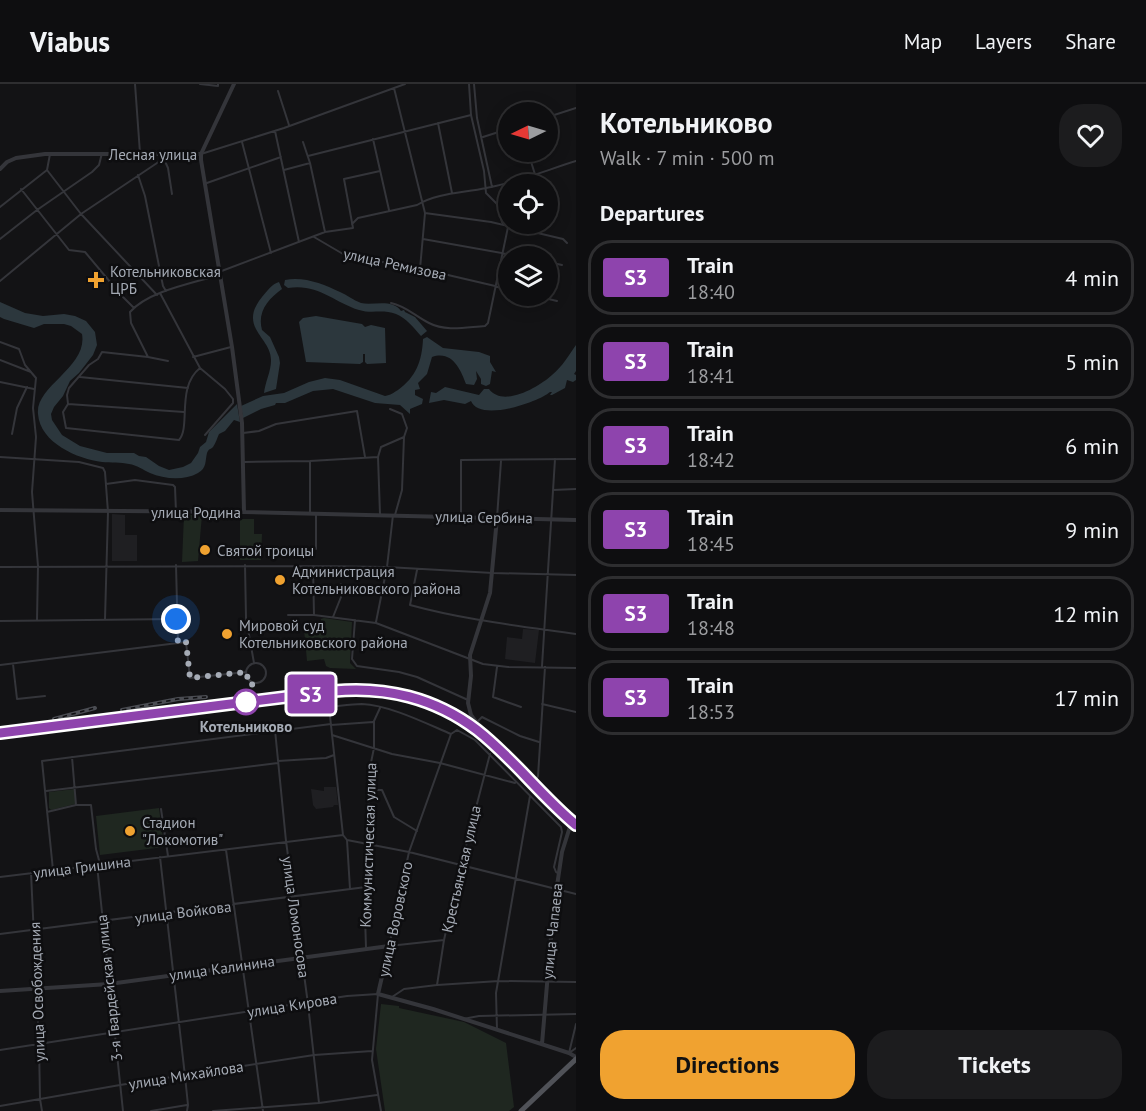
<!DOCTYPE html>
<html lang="en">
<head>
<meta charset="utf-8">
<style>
	:root { --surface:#0e0e10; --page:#1c1c1e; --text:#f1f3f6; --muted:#9b9c9f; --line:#2e2e30; --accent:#f0a230 }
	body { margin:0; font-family:"PT Sans",sans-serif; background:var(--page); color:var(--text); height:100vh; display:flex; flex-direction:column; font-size:22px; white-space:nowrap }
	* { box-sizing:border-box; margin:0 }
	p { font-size:20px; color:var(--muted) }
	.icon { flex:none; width:33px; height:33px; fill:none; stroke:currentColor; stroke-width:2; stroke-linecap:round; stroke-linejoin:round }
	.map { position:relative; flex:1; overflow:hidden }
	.side { display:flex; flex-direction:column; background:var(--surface); width:570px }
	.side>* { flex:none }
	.badge { padding:0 12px; border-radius:4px; font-size:21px; line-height:39px }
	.needle { width:39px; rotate:265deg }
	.buttons { position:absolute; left:498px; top:18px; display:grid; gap:12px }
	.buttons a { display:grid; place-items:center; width:60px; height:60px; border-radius:50%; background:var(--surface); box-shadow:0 3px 15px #0003,0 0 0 2px var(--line); font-size:30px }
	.you { position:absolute; width:30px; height:30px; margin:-15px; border:4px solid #fff; border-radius:50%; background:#1a73e8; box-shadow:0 0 0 9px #1a73e833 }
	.map>.badge { position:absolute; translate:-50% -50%; box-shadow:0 0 0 3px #fff }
	h2 { padding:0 24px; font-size:22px; line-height:54px }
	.round { display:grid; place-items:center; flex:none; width:63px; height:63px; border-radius:24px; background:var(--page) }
	.head { display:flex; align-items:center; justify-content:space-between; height:102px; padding:0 24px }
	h1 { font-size:28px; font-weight:800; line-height:45px }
	.cta { display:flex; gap:12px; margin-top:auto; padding:12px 24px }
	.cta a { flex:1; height:69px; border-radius:24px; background:var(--accent); color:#111; font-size:24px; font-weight:800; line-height:69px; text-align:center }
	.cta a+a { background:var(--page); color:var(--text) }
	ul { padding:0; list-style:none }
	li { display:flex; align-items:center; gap:18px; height:75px; margin:0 12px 9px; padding:0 12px; border:3px solid var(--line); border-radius:24px }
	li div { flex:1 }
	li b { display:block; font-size:22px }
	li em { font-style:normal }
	li .badge { min-width:66px; font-weight:700; text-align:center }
	header { display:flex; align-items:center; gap:36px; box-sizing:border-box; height:84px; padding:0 30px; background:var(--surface); border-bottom:2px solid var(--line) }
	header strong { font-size:28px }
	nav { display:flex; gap:33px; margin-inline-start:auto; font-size:21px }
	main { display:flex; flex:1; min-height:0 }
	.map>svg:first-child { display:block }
</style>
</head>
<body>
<header>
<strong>Viabus</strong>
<nav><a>Map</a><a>Layers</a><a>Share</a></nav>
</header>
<main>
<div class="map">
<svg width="576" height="1027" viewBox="0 0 576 1027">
	<rect width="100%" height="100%" fill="#131315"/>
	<path fill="#1f1f22" d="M112,430L125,431V451H137V477H112Z
		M523,545L539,546L535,579L505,575L507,553L522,555Z
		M324,703H336L338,721H334L333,723L316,725L313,721L311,705L324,707Z"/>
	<path fill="#1f2720" d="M184,431H202L198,477L182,478Z
		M254,435V450H262L261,476H240V435Z
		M324,534L352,538L350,579L356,585L330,584L326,582L324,575L307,577L304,545L321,544V535Z
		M75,705V720L51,726L49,724V708Z
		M159,724L164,763L100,771L96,732Z
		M381,920L399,922V924L464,938L506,959L514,1023L509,1027H385L376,965Z"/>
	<path fill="#2c373d" d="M285,196C303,192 324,200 340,208C347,211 353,216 361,219C373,222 392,214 401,227L404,226L405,228L415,233L427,247L421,252C414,244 406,234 396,230C383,225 371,230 359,226C334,218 317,199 288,204L284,201Z
		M279,198L282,205C268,215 257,228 262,246L270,253L279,273L280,279L276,305L264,309C265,299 271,287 271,277C272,253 237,244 262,213C267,207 272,200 279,198Z
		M0,218L25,229L43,232L64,230L75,232L86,237L95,248L97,261L93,271L79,289L70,297L63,312L54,323L51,330L52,336L62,351L80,362L107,369H134L139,372L146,373L159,382L169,386L183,383L191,379L198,369L200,363L206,358L209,348L237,320L240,338L234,336L225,347L219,350C217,354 216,359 213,363C210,366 209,364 207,369C205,377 207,384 198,389C184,397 164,395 150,389C143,386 137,381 129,380C121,378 111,379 102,378C78,375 40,359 38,330C35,302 88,283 82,250L71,242L64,240H44L34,244L4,235L0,233Z
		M316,232L362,240L365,243L371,241L385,244L386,279L367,280L365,278V270H363V278L360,280L306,278L299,238L303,234Z
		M427,253L443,264L479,268L490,272V278L496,288L492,287L490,300L486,302L481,300V295L476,287L477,295L474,301L466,300C461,287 453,266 432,273L427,290L418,299L420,305L415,306V311L423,315L422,320L410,325V330L400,321L375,319L333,305L313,307L285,319H276L275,321L261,325L243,334L241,322L263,312L284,309L309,298L325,294L340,296L385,312C391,311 393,309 398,306C416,293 422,277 423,255Z
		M576,261V287L574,290L576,291V296L573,298L567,296L565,304L552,311H550L552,308H550C537,319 479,338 471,317L465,320L444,316L429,319L431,308L436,309L445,303L479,311L484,305H489C503,324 539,303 552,291C562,283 569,271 576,261Z"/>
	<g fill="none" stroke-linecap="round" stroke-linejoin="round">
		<path stroke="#34353a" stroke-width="2" d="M135,0L140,69
			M200,0L218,2V0
			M474,0L477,34L492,103
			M394,4L425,129L420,185
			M278,7L289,41
			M548,33L576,24
			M438,39L452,109
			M275,47L299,158
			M483,53L508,45
			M373,55L389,126
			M242,58L271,169
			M303,58L310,79L325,148
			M528,68L538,100
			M201,70L284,44L405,0
			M308,72L471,31
			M164,75L168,84L172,110
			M47,86L81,130L157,211
			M284,86L310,79
			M138,91L145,112L163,202L166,207
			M204,100L281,73
			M21,105L69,166L85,168L121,211L134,224
			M0,123L47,86L50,70
			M425,129L491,138L563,155L567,159
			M352,140L358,134L417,121C437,109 463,109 486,104C515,99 547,86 576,77
			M314,153L343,170L448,191L508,205
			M0,155L37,126L92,88L99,81L102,69
			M423,155L519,172
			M548,178L562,181
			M219,188L325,148L353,144L344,95L380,87
			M0,197L81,130L163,75L164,71
			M160,209L200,284L225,305L233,315V319L205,351
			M536,212L557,217
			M391,219C406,222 415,232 429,239C446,248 467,243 485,242L488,239L508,143L502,138L497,120L486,109L484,87L471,31L469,0
			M0,258L19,265L25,281L36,294L33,324L36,353L32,408L38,482L37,536
			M148,273L168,277
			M193,273L231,263
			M0,276L31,288
			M200,284C176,303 191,343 179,356L66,344L63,328L68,320L67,311L69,304L89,281L98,275L102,268L148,273L131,239L130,228C148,207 193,199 219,191
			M80,293L188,304
			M0,298L34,305
			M68,320L184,328
			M390,325L402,330L407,344L404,353L402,406L395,431
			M243,349L259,347L276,340L357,327L365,373
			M12,350L17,324L27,303
			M0,373L79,378L103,384L105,388L108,428L105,535
			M378,373L380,430
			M244,378L310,377L378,373L381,363L404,353
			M106,400L135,396L173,401L175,403L176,428
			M553,406L576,405
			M310,428V377
			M461,433V376L576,375
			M497,434L501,377
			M316,465V430
			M176,481L178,559
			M245,481L246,534L254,579
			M313,482L314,531
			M0,483L313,482L387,483L493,489L576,491
			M417,486L410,521C465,536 520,542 576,550
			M288,531H314L376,539L483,580L508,583L576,584
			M333,533L341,513V500
			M355,536L352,575L357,582L399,588L417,593L468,616
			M0,537L176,535
			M376,538L387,483L393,431
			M246 589a10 10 0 1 1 20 0a10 10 0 1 1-20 0Z
			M13,580L17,615L45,612
			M0,581L186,558L190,594L246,588
			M542,582L555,375
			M497,583L493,613L521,623
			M542,620L576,628
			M478,637L482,633L520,652L539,658
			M331,641L373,638
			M275,646L286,757L308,920L319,1019
			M332,651L392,670L440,679L515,699
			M72,673L76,721
			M278,677L326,674L334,671
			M536,696L538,692L545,583
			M368,706H382L394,733L417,747
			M46,707L278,679
			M161,725L168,772
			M47,728L76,721H91L96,765L100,780
			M347,756L409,768L576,810
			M226,766L263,1027
			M160,773L185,992L188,1021L187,1027
			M97,781L123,1027
			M53,786L42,677L331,640
			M31,789L39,960L40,1015L42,1027
			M0,793L343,751
			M350,805L347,756L343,751L329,623C340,622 351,620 362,620C389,621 425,639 451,650L457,646L475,656L561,743L562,748L554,783L556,788L559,790
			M0,850L366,803
			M444,856L389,862L409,768L451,650
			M366,864L365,832L369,760L368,693L374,664V637L380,624
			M437,901L444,856L461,781L490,670
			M392,913L404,905L437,901L499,897L576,898
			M463,935L479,932L576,930
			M497,946L496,909L530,712
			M0,966L347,912L378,910L372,976L381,1027
			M569,969L576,940
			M569,969L576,964
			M0,1022L120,1001L314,971L372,967
			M151,1027L187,1021
			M213,1027L319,1019L377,1011"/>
		<path stroke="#34353a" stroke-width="4" d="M234,0L201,70V76L232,263L242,339L244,428
			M0,85L7,78L16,74L45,70H201
			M0,426L244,428L576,436
			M497,434L490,509L470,571L471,592L468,619L471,631L476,638L573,733L562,768L553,829L542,960
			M0,907L109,900L389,862L378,910L433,925L569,969L576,973"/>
		<path stroke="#505258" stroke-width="5" d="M521,1027L576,975"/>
		<g stroke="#4b4d53" stroke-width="4">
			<path id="rail" d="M122,626L178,615L206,613
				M54,635L95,624
				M0,649L334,607C385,602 435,615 477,646C513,674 541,712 576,741"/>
		</g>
		<use href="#rail" stroke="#0e0e10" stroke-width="1.5" stroke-dasharray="4.5" stroke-linecap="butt"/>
	</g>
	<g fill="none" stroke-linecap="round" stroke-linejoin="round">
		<g stroke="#fff" stroke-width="14">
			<path id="line" d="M0,649L334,607C385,602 435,614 477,646C513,674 541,712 576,741"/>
		</g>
		<use href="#line" stroke="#8e44ad" stroke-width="9"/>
		<path stroke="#a5abb5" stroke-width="6" stroke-dasharray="0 10.8" d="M176,535L178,559L186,558L190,594L246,588L248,595L253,598L246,618"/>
	</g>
	<g fill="#f0a230" stroke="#0e0e10" stroke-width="2">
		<path d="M93 187h6v6h6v6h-6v6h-6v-6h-6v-6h6z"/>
		<circle cx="205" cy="466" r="6"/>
		<circle cx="280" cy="496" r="6"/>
		<circle cx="227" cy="550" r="6"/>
		<circle cx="130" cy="747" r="6"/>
	</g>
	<circle fill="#fff" stroke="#8e44ad" stroke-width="3" cx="246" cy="618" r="12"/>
	<g text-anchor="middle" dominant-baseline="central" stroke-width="5" stroke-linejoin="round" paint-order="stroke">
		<g font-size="15" fill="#a5abb5" stroke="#0e0e10">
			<text x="153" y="70">Лесная улица</text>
			<text transform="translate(395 180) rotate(12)">улица Ремизова</text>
			<text x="196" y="428">улица Родина</text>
			<text transform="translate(484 433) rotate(1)">улица Сербина</text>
			<text transform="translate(368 761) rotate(-88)">Коммунистическая улица</text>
			<text transform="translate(82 783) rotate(-7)">улица Гришина</text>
			<text transform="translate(461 785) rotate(-77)">Крестьянская улица</text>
			<text transform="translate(183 828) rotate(-7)">улица Войкова</text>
			<text transform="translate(296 833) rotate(82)">улица Ломоносова</text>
			<text transform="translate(395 835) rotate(-78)">улица Воровского</text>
			<text transform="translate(552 847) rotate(-84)">улица Чапаева</text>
			<text transform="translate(222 884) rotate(-8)">улица Калинина</text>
			<text transform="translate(109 904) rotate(-96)">3-я Гвардейская улица</text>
			<text transform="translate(37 908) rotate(-92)">улица Освобождения</text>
			<text transform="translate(292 921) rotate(-9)">улица Кирова</text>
			<text transform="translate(186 991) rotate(-9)">улица Михайлова</text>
		</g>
		<g font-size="15" fill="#a5abb5" stroke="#0e0e10" text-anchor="start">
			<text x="110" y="187">Котельниковская<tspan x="110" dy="17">ЦРБ</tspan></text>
			<text x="217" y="466">Святой троицы</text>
			<text x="292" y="487">Администрация<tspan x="292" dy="17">Котельниковского района</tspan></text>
			<text x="239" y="541">Мировой суд<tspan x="239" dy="17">Котельниковского района</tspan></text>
			<text x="142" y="738">Стадион<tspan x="142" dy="17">"Локомотив"</tspan></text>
		</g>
		<g font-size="15" font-weight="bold" fill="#a5abb5" stroke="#0e0e10">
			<text x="246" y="642">Котельниково</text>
		</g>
	</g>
</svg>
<div class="buttons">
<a><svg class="needle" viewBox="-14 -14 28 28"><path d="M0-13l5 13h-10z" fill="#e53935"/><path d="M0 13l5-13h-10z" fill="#9b9c9f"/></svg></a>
<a><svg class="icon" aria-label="locate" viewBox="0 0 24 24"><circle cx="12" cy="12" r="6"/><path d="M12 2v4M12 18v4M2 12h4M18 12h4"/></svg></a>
<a><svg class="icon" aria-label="layers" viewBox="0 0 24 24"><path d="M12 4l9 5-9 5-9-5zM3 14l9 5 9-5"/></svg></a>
</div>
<div class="you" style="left:176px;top:535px"></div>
<b class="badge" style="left:311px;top:610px;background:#8e44ad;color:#fff">S3</b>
</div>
<section class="side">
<div class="head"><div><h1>Котельниково</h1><p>Walk · 7 min · 500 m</p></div><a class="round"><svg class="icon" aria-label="heart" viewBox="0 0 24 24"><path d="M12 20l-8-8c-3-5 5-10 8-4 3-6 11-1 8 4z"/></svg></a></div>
<h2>Departures</h2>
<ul>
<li><span class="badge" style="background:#8e44ad;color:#fff">S3</span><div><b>Train</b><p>18:40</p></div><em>4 min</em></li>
<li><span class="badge" style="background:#8e44ad;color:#fff">S3</span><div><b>Train</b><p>18:41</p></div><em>5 min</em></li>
<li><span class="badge" style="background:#8e44ad;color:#fff">S3</span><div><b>Train</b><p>18:42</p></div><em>6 min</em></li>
<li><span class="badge" style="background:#8e44ad;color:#fff">S3</span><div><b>Train</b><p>18:45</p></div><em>9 min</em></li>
<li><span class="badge" style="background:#8e44ad;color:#fff">S3</span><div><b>Train</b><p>18:48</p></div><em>12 min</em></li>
<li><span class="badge" style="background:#8e44ad;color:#fff">S3</span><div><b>Train</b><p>18:53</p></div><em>17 min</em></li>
</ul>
<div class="cta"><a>Directions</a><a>Tickets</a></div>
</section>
</main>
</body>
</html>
